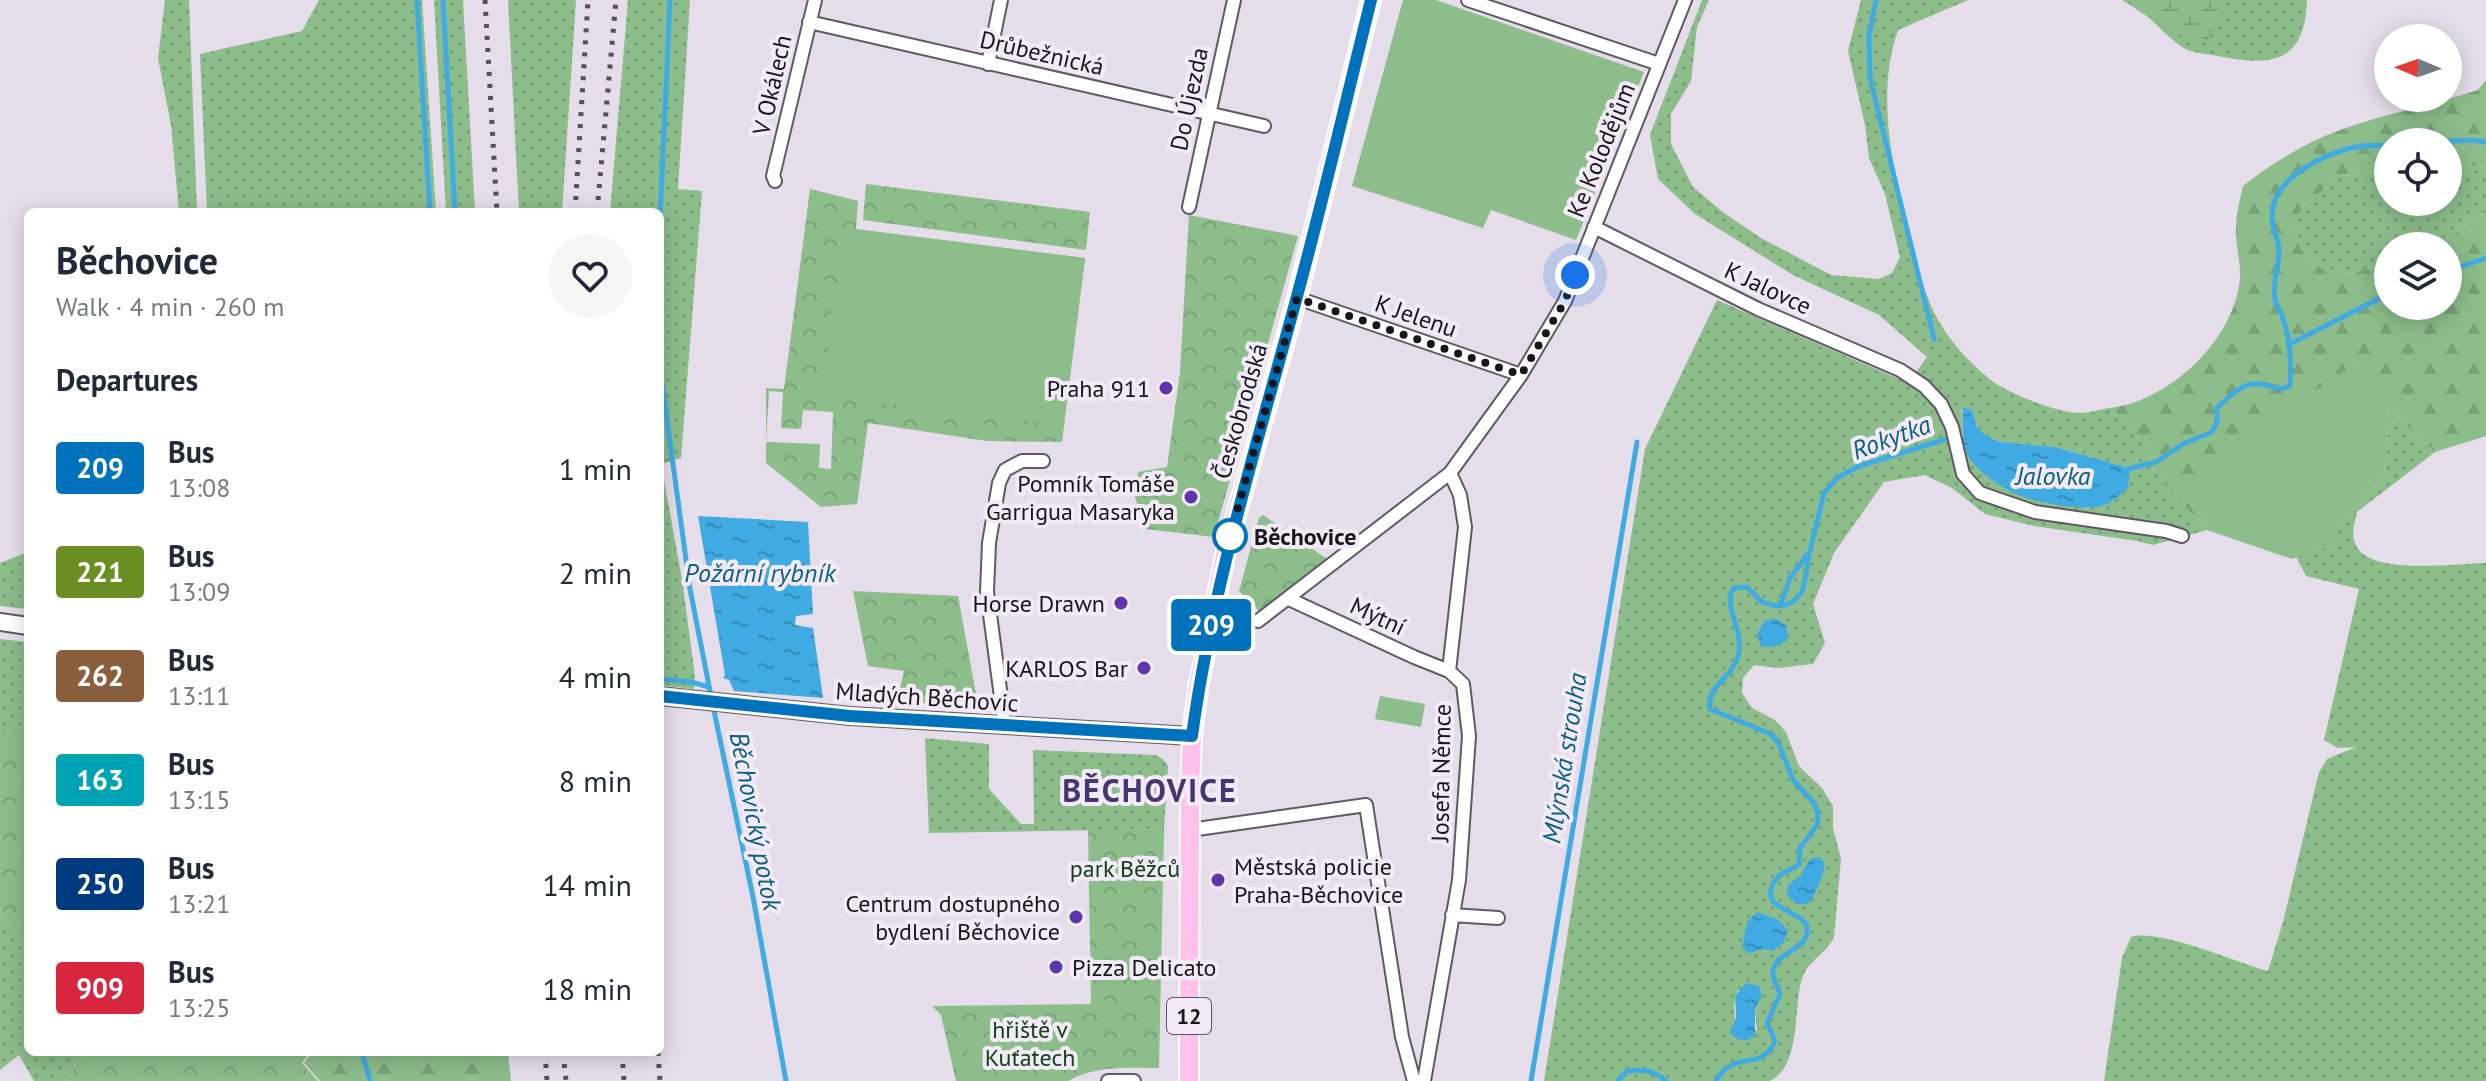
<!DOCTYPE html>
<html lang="en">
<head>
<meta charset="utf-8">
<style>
	:root { --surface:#fff; --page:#f6f6f7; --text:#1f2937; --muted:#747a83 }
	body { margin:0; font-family:"PT Sans",sans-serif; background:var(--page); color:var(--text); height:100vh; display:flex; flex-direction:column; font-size:30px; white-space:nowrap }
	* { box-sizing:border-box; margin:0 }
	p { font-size:26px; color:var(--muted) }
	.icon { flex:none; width:44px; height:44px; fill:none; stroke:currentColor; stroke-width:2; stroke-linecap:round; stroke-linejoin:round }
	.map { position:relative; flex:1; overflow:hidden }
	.side { position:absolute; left:24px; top:208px; width:640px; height:848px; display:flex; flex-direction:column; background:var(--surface); border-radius:12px; box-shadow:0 4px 20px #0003 }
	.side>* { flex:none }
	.badge { padding:0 16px; border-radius:6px; font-size:28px; line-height:52px }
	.needle { width:52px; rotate:272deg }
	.buttons { position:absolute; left:2374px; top:24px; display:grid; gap:16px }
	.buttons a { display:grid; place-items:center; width:88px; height:88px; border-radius:50%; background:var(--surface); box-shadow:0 4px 20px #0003; font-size:40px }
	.you { position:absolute; width:40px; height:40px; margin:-20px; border:6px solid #fff; border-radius:50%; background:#1a73e8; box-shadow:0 0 0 12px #1a73e833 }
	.map>.badge { position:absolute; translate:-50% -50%; box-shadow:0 0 0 4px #fff }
	h2 { padding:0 32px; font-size:30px; line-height:72px }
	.round { display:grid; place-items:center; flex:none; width:84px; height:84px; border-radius:42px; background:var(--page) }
	.head { display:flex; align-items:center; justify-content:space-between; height:136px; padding:0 32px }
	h1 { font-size:38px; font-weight:800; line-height:60px }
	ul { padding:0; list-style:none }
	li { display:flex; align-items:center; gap:24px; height:104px; padding:0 32px }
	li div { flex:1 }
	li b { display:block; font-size:30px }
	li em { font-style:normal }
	li .badge { min-width:88px; font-weight:700; text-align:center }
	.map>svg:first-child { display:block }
</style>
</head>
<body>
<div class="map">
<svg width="2486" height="1081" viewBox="0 0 2486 1081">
	<defs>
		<pattern id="grass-dots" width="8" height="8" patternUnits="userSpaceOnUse" patternTransform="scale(2)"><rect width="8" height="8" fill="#8cbd8b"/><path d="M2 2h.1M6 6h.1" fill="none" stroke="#78a277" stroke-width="1.8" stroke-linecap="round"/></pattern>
		<pattern id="forest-firs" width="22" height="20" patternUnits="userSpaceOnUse" patternTransform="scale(2)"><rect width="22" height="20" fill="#8cbd8b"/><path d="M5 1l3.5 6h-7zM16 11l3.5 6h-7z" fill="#78a277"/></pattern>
		<pattern id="wetland-marsh" width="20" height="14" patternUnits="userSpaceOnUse" patternTransform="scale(2)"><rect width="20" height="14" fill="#8cbd8b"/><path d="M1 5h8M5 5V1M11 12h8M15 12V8" fill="none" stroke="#78a277"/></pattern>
		<pattern id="park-crowns" width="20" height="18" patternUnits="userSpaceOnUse" patternTransform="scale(2)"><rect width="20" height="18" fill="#8cbd8b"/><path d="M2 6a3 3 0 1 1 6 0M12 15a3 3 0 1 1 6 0" fill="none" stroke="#78a277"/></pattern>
		<pattern id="water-ripples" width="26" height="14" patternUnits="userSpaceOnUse" patternTransform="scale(2)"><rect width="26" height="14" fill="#40abe2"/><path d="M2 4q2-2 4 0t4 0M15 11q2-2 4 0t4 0" fill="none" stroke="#358ab6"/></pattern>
	</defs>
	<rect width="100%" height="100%" fill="#e5dde9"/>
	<path fill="url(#grass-dots)" fill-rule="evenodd" d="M165,0H189L197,212H179L171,125L158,58Z
		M319,0H422L436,212H207L200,54L302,31Z
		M434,0H463L475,212H446Z
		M508,0H576L562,212H519Z
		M628,0H690L678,189L702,191L681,458L661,464L682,579L695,676L694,689L660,685V212H610Z
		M1702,0H1709L1697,27L1691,81L1671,114V144L1693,187L1724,213L1761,238L1831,275L1879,279L1892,273L1900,257L1885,194L1869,158L1865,125L1848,51L1861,0H1968L1898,30C1878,88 1889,152 1904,210C1913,244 1919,282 1935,314C1947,339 1972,366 1995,383C2013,395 2058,413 2080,413C2090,413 2100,409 2110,408L2144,444L2162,481L2207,530L2153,545L2137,541L2034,526L1985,514L1952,488L1925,475L1884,482L1834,553L1813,604L1825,643L1813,664L1777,668L1754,665L1743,678L1742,693L1752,708L1775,720L1786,732L1799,766L1822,788L1833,806V828L1841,859L1834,937C1827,953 1810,959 1803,976C1792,1004 1803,1067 1769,1081H1544L1645,449L1717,300L1908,383L1927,357L1879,315L1793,275L1695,214L1658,179L1650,135ZM1962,410L1973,411L1977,427L1985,435L2000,442L2055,447L2126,467L2117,498L2103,506L2085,508L1963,442ZM1738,990L1760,1001L1755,1010L1757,1031L1735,1020L1734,1004Z
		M2132,0H2307C2305,63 2272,67 2218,56C2207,54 2191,53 2182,47C2164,34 2148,16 2132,0Z
		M2448,165L2486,167V212L2449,237L2428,246H2388V264L2349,273L2322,269L2301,249L2295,225L2303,206L2342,176L2388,171V202H2448Z
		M2389,409L2435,452L2357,512C2355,522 2351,533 2355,543C2366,577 2457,563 2486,563V1081H2104L2122,958L2131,937C2159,928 2237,963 2268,971L2283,922L2319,772L2327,759L2356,747L2338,748L2324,740L2359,589L2306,576L2296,557L2329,546L2345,519L2385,475Z
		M28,552V609L0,606V563Z
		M0,639L28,642V742L0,729Z
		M925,738L989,744V789L1021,824H1034L1033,750L1155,755L1163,759L1168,766L1164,829L929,833Z
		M0,913L28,949V1052H84L65,1081H34L19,1055L0,1070Z"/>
	<path fill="url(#forest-firs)" d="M2486,80V167L2448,165V142H2388V171L2342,176L2303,206L2295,225L2301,249L2322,269L2349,273L2388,264V306H2448V246H2428L2449,237L2486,212V436L2435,452L2389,409L2362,359L2202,469L2207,530L2162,481L2144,444L2110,408C2170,401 2235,339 2240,278C2241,261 2235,245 2236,228C2236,214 2240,200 2243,186C2272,163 2305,143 2340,130C2385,114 2432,105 2478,90Z
		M312,1052H508L511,1081H320L304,1063Z"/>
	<path fill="url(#wetland-marsh)" d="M2122,0H2226L2208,40C2179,43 2146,14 2122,0Z"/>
	<path fill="url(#park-crowns)" fill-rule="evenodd" d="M866,184L1090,212L1086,250L863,220Z
		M810,189L858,201L856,229L1085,258L1062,442L987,441L868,423L857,504L821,507L766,463V388L784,389ZM769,391L783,392L781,428L801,429L803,410L833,412L831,469L819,468L820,444L766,442Z
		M1189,215L1298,236L1214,537L1145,529L1135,497L1138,472L1167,467L1180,372Z
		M1263,515L1327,559L1260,612L1239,591L1259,518Z
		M853,591L958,596L978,705L897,702L904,671L868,666Z
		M0,728L28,736V949L0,913Z
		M1164,829L1159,1068C1127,1068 1097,1065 1068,1081H956L941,1015L932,1006L1091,1004L1088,830Z
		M84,1052H310L302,1063L318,1081H65Z"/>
	<path fill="#8cbd8b" d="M1403,0H1436L1644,72L1576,240L1491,210L1483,228L1352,186Z
		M844,228L1085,258L1063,426L823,396Z
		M2363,358L2389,409L2385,475L2345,519L2329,546L2292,559L2207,530L2201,469Z
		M1380,696L1425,704L1421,727L1375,719Z
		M1013,1041L1014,1064L968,1066L967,1043Z"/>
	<path fill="url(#water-ripples)" d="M1963,407L1973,411L1977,427L1985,435L2000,442L2055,447L2126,467L2130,471L2128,488C2120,495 2112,503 2102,506C2085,511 2033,502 2016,494C1999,486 1978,472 1968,456C1962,446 1962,417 1963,407Z
		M698,516L808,522L813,614L796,616L795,625L813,628L823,698L734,691L729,680L723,678L725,675Z
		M1776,619L1787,626V641L1773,647H1761L1757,634L1765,620Z
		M1819,857L1825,863C1825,872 1815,897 1808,904H1796L1787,895L1788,885L1800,876L1810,859Z
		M1757,912L1777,919L1788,930L1784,942L1773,951C1770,951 1767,949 1764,949C1754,949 1751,959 1742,947L1747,922Z
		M1746,983L1759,986L1762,996L1755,1010V1036C1746,1043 1737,1041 1730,1033L1736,1017L1735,996Z"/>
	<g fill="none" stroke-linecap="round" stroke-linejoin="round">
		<path stroke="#40abe2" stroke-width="5" d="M417,0L430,212
			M443,0L455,212
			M1876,0L1869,35L1870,78L1934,339
			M2436,142L2472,140L2486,142
			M660,219L670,0
			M2448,271L2486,258
			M660,281L661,376L690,589L711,696
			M2290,344L2388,294
			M2124,470L2156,462L2183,444L2212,432L2217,422V408C2234,392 2246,378 2270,386C2278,388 2281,390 2289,387C2293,372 2289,331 2282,316C2280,310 2276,305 2275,299C2272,281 2279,268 2279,251C2279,238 2271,228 2272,215C2273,178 2321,156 2351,148C2362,145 2376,146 2388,145
			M1780,606C1808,602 1804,578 1809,555
			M660,679L691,682L709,687
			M713,706L753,897L786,1081
			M362,1052L370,1081
			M1531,1081L1637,442
			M1618,1081L1627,1071C1643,1069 1654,1070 1666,1081
			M1716,1081C1734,1048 1762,1073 1775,1041L1767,1023L1780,994C1778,986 1772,979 1773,970C1777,951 1811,949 1807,927C1803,909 1751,910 1778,877C1783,871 1792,870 1799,864L1800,848L1817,825L1818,815L1815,804L1793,780L1779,744L1771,734L1710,709C1706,685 1733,678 1738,656C1744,635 1729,616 1730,595L1734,588L1747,587L1762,602L1777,606L1782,601L1790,578L1810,551L1824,493L1837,478L1857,467L1952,437L1969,441"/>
		<g stroke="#605964" stroke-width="16">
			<path id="street" d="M1468,0L1659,64
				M809,22L1264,126
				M988,64L1001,0
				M775,181L773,176L815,0
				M1189,207L1234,0
				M1594,227L1758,309L1900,370L1924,386L1941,404L1952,427L1963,474L1980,493L2035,512L2166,531L2182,536
				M1297,298L1521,375
				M1289,599L1414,657L1449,671L1463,684L1469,736L1459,880L1424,1081
				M1258,621L1450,473L1521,375L1565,301L1685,0
				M1449,671L1465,527L1460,495L1450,473
				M1005,727L987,592L989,543L999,483L1005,470L1022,461H1043
				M1190,830L1366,805L1402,1037L1414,1081
				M1452,915L1498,918
				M1108,1081H1134"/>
		</g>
		<g stroke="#605964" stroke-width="20">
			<path id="secondary" d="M0,622L28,626
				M660,696L850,716L1192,736"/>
		</g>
		<g stroke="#fff" stroke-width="22">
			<path id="primary" d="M1189,1081L1190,788L1192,736L1198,688L1226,551L1297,298L1371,0"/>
		</g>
		<use href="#street" stroke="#fff" stroke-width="12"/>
		<use href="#secondary" stroke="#fff" stroke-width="16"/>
		<use href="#primary" stroke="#fdc1eb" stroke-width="18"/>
		<path stroke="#535056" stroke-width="5" stroke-dasharray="4 8" stroke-linecap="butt" d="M485,0L497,212
			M575,212L588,0
			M597,212L616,0
			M545,1052L547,1081
			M563,1052L566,1081
			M622,1052L624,1081
			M658,1052L660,1081"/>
	</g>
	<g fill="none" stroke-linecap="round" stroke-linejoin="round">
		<g stroke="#fff" stroke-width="18">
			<path id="line" d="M660,696L850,716L1192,736C1212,587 1257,445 1296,300C1323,201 1346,100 1371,0"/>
		</g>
		<use href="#line" stroke="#0072bc" stroke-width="12"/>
		<path stroke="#18161a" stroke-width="8" stroke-dasharray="0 14.4" d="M1230,536L1297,298L1521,375L1565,301L1575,275"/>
	</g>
	<g fill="#6035ac" stroke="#f2eaf7" stroke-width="3">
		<circle cx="1166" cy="388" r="8"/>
		<circle cx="1191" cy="497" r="8"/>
		<circle cx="1121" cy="603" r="8"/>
		<circle cx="1144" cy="668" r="8"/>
		<circle cx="1218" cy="880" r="8"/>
		<circle cx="1076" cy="917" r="8"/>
		<circle cx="1056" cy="967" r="8"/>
	</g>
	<circle fill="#fff" stroke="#0072bc" stroke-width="4" cx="1230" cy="536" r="16"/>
	<g text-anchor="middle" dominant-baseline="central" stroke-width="8" stroke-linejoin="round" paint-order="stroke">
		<rect fill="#f2eaf7" stroke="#59565c" stroke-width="2" x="1167" y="998" width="44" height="36" rx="6"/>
		<g font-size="22" font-weight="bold" fill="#18161a">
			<text x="1189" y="1016">12</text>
		</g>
		<g font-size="24" fill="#18161a" stroke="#f2eaf7">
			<text transform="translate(1042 53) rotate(13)">Drůbežnická</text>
			<text transform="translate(772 85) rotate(-77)">V Okálech</text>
			<text transform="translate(1189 99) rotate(-78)">Do Újezda</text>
			<text transform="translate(1601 150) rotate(-68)">Ke Kolodějům</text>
			<text transform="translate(1768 288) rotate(25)">K Jalovce</text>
			<text transform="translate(1416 316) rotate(19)">K Jelenu</text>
			<text transform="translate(1240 411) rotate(-74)">Českobrodská</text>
			<text transform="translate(1378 616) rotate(25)">Mýtní</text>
			<text transform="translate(927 697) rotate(4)">Mladých Běchovic</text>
			<text transform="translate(1441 773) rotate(-89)">Josefa Němce</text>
		</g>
		<g font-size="24" fill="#18161a" stroke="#f2eaf7" text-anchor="end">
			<text x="1150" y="388">Praha 911</text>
			<text x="1175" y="483">Pomník Tomáše<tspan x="1175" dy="28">Garrigua Masaryka</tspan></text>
			<text x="1105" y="603">Horse Drawn</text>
			<text x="1128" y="668">KARLOS Bar</text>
			<text x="1234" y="866" text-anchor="start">Městská policie<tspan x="1234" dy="28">Praha-Běchovice</tspan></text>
			<text x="1060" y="903">Centrum dostupného<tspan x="1060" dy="28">bydlení Běchovice</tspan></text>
			<text x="1072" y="967" text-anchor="start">Pizza Delicato</text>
		</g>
		<g font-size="24" font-weight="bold" fill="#18161a" stroke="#f2eaf7" text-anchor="start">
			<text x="1254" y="536">Běchovice</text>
		</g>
		<g font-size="24" fill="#104212" stroke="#f2eaf7">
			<text x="1125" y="868">park Běžců</text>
			<text x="1030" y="1029">hřiště v<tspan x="1030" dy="28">Kuťatech</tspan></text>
		</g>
		<g font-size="26" font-style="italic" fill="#0b5f83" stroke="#f2eaf7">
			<text transform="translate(1891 437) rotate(-20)">Rokytka</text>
			<text x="2053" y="475">Jalovka</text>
			<text x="760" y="572">Požární rybník</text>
			<text transform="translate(1564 758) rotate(-81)">Mlýnská strouha</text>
			<text transform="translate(756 821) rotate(79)">Běchovický potok</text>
		</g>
		<g font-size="32" font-weight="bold" letter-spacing="2" fill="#473572" stroke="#f2eaf7">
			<text x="1150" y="790">BĚCHOVICE</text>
		</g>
	</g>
</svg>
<div class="buttons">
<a><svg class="needle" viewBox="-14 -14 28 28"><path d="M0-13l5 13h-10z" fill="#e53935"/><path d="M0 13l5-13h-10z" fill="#747a83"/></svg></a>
<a><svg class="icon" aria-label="locate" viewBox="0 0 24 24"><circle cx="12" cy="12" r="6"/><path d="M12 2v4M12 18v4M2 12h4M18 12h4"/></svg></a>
<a><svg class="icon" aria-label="layers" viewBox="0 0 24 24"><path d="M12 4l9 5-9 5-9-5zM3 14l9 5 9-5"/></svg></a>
</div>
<div class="you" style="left:1575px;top:275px"></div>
<b class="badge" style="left:1211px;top:625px;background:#0072bc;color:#fff">209</b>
<section class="side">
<div class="head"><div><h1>Běchovice</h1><p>Walk · 4 min · 260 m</p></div><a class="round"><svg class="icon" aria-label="heart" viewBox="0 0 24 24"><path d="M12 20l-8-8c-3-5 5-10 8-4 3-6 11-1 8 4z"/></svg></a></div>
<h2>Departures</h2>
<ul>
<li><span class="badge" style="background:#0072bc;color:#fff">209</span><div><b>Bus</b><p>13:08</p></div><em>1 min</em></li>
<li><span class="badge" style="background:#6b8e23;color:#fff">221</span><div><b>Bus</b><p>13:09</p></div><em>2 min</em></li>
<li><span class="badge" style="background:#8b5e3c;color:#fff">262</span><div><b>Bus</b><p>13:11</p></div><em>4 min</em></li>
<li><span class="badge" style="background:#00a3b4;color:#fff">163</span><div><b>Bus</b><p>13:15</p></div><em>8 min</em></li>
<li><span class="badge" style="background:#003b80;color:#fff">250</span><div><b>Bus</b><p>13:21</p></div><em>14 min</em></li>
<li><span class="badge" style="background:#d7263d;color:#fff">909</span><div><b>Bus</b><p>13:25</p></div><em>18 min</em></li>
</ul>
</section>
</div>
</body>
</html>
